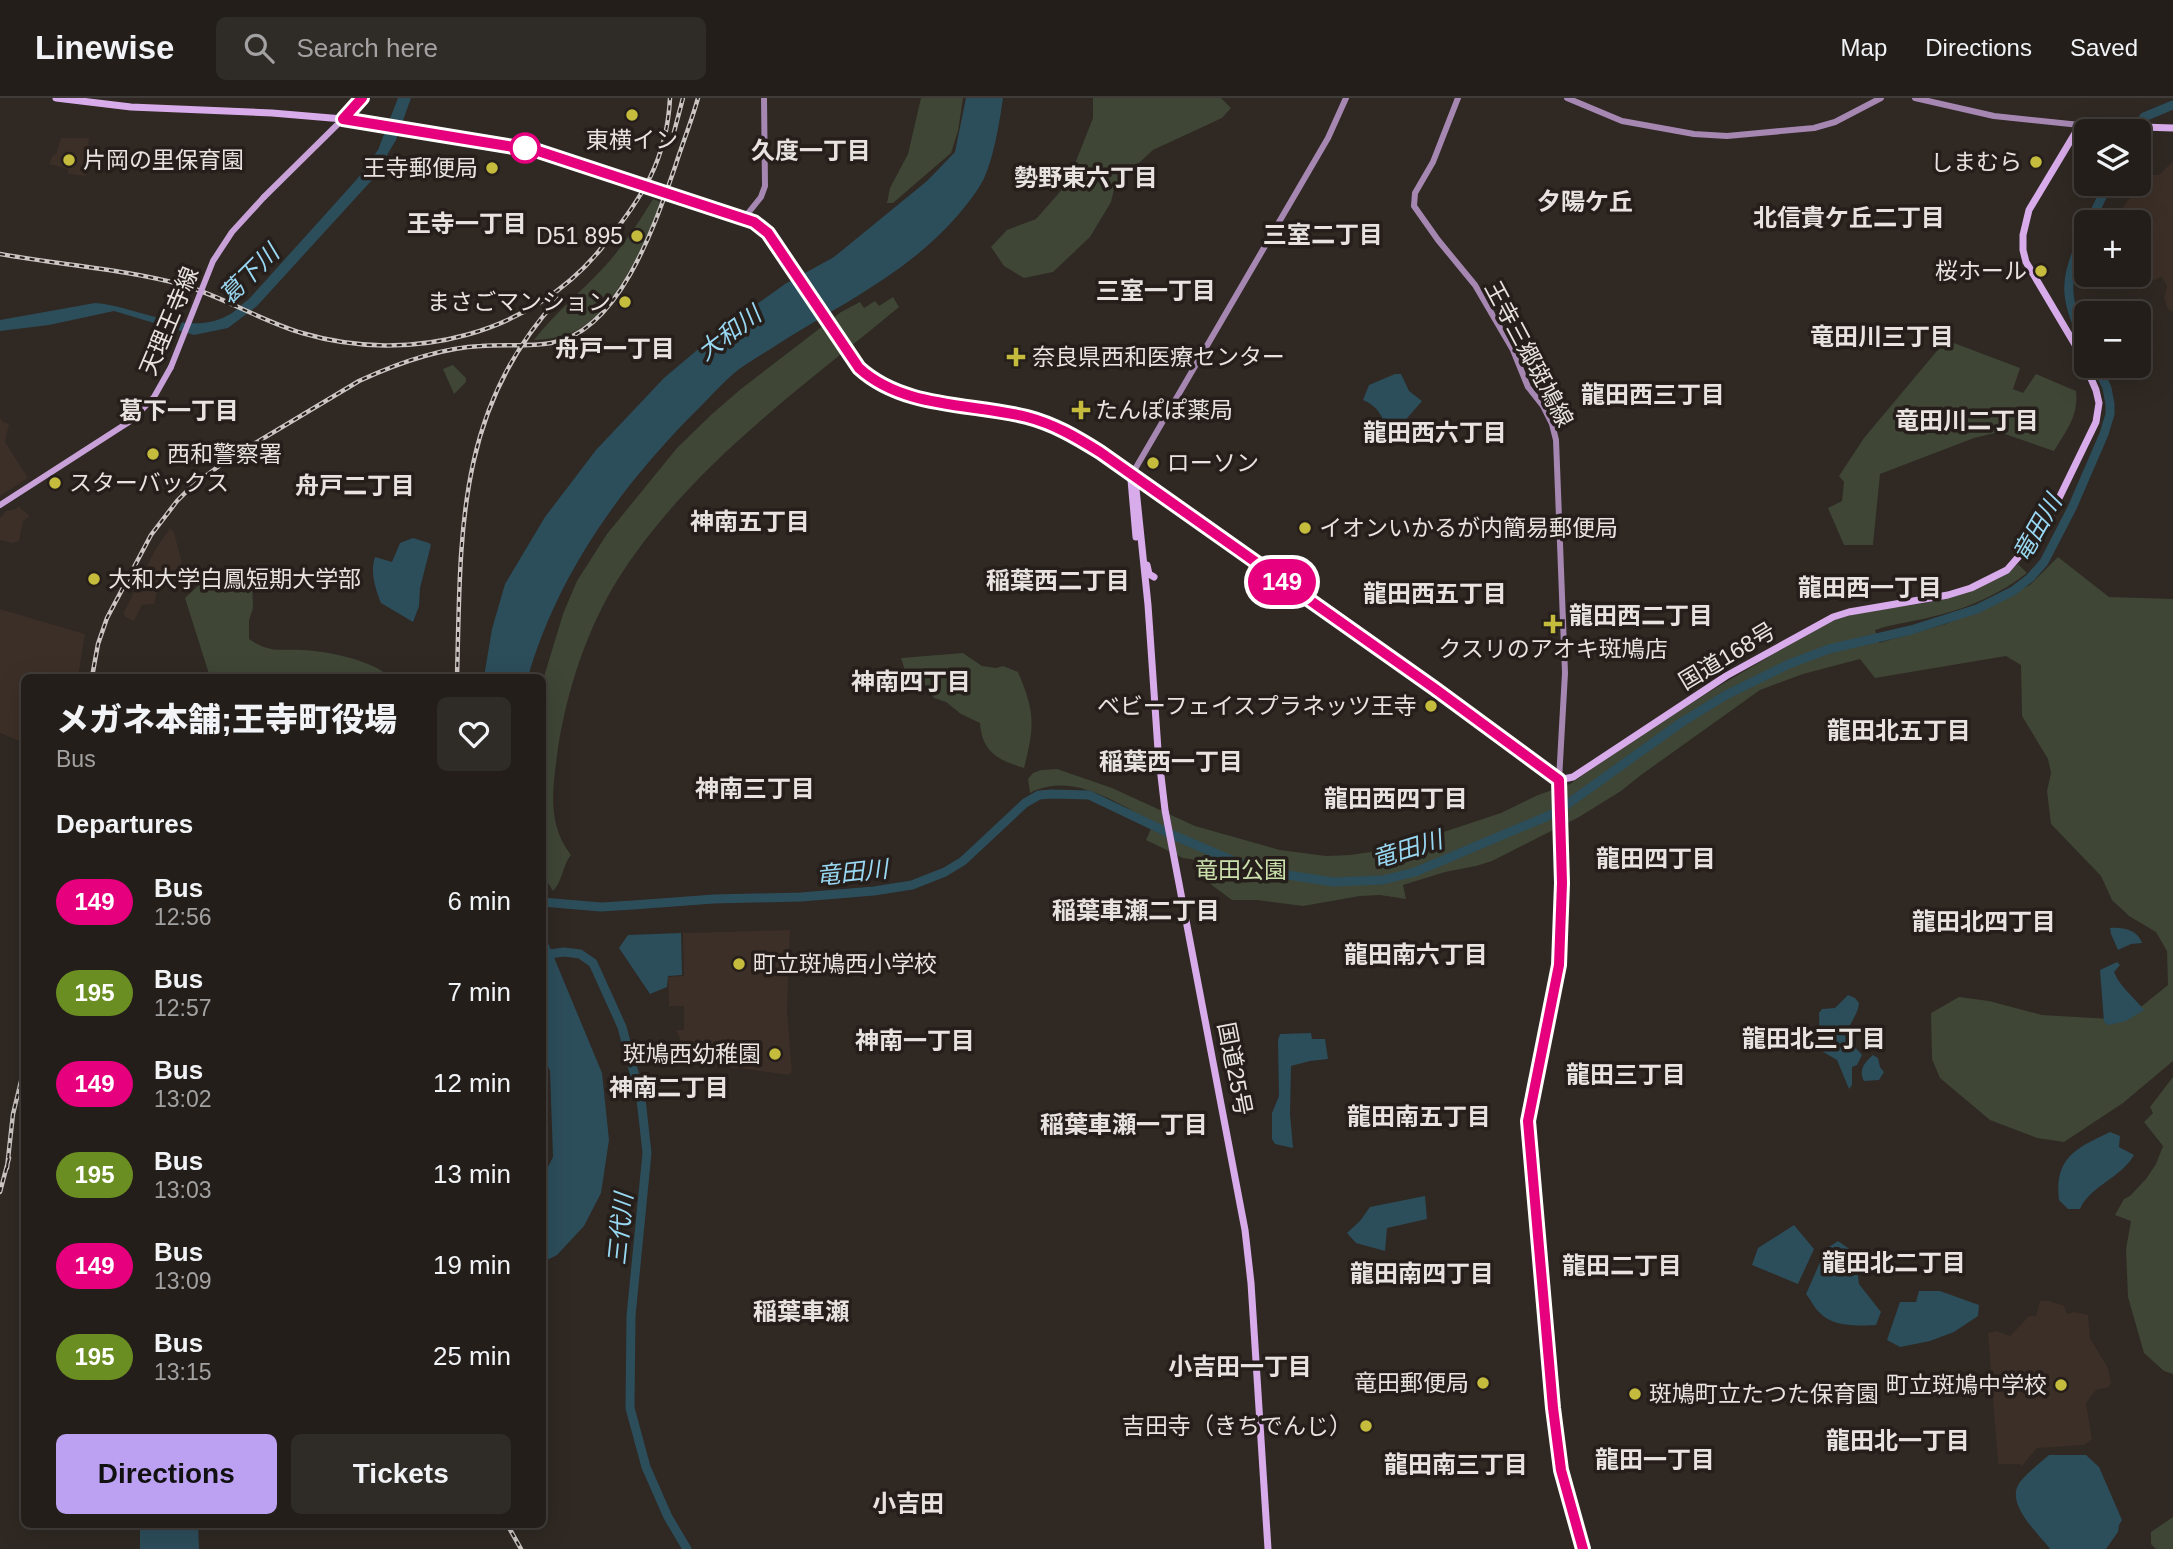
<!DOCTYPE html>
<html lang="en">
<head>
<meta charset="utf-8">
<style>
	:root { --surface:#231e1a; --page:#2f2b27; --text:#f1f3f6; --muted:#a3a2a2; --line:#403c39; --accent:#bca0f2 }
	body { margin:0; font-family:Arial,"Noto Sans JP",sans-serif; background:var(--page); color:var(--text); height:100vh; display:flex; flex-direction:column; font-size:26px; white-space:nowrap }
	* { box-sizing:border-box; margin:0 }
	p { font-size:23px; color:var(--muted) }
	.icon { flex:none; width:38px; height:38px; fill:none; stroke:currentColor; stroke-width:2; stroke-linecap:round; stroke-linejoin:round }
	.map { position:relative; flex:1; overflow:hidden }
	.details { position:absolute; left:21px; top:576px; width:525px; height:854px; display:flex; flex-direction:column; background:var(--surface); border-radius:10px; box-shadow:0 7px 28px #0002,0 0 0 2px var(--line) }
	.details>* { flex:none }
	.badge { padding:0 14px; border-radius:23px; font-size:24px; line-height:46px }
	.fabs { position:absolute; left:2074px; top:21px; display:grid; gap:14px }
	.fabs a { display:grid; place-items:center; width:77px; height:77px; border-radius:10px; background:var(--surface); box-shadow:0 7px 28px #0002,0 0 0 2px var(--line); font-size:35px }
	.map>.badge { position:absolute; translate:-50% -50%; box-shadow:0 0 0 4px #fff }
	h2 { padding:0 35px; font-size:26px; line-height:63px }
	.round { display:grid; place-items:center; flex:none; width:74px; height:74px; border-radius:10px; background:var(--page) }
	.head { display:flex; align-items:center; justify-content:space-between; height:119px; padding:0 35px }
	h1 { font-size:33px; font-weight:800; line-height:52px }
	.cta { display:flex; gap:14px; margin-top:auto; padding:14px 35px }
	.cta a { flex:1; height:80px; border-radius:10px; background:var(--accent); color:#111; font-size:28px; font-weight:800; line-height:80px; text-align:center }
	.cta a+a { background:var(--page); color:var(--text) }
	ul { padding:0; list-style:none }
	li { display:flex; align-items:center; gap:21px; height:91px; padding:0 35px }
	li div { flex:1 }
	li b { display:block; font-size:26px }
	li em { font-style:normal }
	li .badge { min-width:77px; font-weight:700; text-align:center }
	header { display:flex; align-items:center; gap:42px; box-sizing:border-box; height:98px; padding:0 35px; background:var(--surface); border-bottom:2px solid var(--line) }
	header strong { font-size:33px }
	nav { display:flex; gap:38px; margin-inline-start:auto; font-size:24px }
	.search { width:490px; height:63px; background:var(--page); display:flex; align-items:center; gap:18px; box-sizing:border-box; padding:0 24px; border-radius:10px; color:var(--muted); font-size:26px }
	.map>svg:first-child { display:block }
</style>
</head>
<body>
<header>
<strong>Linewise</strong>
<div class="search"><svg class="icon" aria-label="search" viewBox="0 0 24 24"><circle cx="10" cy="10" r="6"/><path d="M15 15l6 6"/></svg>Search here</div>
<nav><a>Map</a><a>Directions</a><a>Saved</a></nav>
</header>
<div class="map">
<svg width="2173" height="1451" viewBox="0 0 2173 1451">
	<rect width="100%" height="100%" fill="#2f2823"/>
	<path fill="#3c2f27" d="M61,40H89L86,78L68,76V71L49,66L52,58L56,56Z
		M2173,63V214L2168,211L2164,201L2167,188L2162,179L2149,184L2139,165L2138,124H2114L2127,103L2153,77H2159Z
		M0,319L2,323L9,326L5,344L28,380L0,398Z
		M18,408L30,418L23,423L19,443L12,445L0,442V420L6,413L16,411Z
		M170,430L174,434L188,490L186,494L159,487L154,506L142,507L134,523L125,519L124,514L155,452Z
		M0,511L85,536L78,579H24V645L0,635Z
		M790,832L787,913L792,974L788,977L739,970L691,967L676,932H684V908H669L668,879L684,878L683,835Z
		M2040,1203H2049L2064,1208L2067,1216L2074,1214L2088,1217L2090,1240L2108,1270L2111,1285L2109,1289L2096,1292L2086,1305L2092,1341L2084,1347L2037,1350L2022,1368L2019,1366H1998L1988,1235L1996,1233L2010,1238L2029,1218H2036Z"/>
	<path fill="#3f4636" d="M921,0H963L958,33L951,55L893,105H887L890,90L908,56Z
		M1093,0H1221L1231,10L1222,20L1153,52L1115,87L1111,104L1090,139L1053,174L1024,180L1004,168L991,149L1007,132L1036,121L1067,86L1093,20Z
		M653,101L661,104C647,141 621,198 589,224C573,237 555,241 534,242C555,215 582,193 606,167C624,147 639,124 653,101Z
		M893,199L899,209C799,292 689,369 618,481C587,531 567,592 558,650C553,688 546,725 571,757C562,768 563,783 553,793L543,777V582L563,516L577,483L607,436L677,350L712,316L741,291L841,214L860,204L864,210L875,203L879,208Z
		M1946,242L2020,270L2013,291L2023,295L2036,276L2076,293C2079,317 2066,333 2054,353L1999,334L1974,340L1880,376L1873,447H1844L1828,410L1842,403L1844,384L1839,378L1864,340Z
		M453,267L466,280V284L454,296L443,271Z
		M2058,459L2109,499L2173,501V963L2123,1005L2064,1044L2037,1040L1990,1022L1940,980L1932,961L1931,915L1959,899L1989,903L2042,917L2111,921L2142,908L2168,887L2167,853L2156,834L2129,818L2112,802L2101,778L2051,726L2047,693L2051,675L2048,661L2022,618L2021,567L2006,558L1875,580L1860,561L1803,576L1760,592L1641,677L1621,693L1579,719L1492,763L1476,768L1445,774L1403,787L1406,801L1380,797L1360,798L1303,808L1257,802H1232L1198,777L1196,762L1183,760L1146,742L1154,724C1115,705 1073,673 1030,695L1028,681L1033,675L1041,672L1057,671L1112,690L1195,728L1280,752L1326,758L1350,757L1392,751L1501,715L1538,697L1570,686L1652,630L1719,588L1825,526C1862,510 1901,511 1940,502C1954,498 1967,492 1981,487C1994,481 2007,476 2018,466L2027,475C2001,495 1971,509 1939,517C1918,523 1896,525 1875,532L1879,545L1946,526L2030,487Z
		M223,480L252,481L253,510L249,522V541C270,555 278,551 302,552C327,553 372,562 390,579H210L185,500L201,485Z
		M963,555L982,568L996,570L1003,568L1018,574C1035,614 1035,627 1024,670C998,662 982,654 980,625L961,616L946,604L934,600L924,585L905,573L901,560Z
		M2173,979V1276L2164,1273L2144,1255L2128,1199L2126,1151L2131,1123L2115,1117L2124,1101L2130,1098L2146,1081L2156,1066L2163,1048L2144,1024L2153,1015L2150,1009Z
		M2173,1419V1451H2156L2151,1446V1434Z"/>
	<path fill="#2c4d5a" d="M398,0H411L396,42L372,82L257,208L228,230L194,237L114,213L49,227L0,233V222L95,205C138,208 191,242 232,215C238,211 243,205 249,201L358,80L378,52Z
		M966,0H1003C1000,22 994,58 985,78C979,92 968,105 958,117C907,177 834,209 769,252C759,258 748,265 738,272C724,283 712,297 700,309C623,385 558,475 528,579H484L492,531L505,486L545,419L596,352L664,280L722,231L785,186L834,159L927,83L955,54Z
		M1395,276H1401L1409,293L1422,303L1402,326L1387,333C1383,319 1378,308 1363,302L1369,287Z
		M413,440L429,445L431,447L420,490L419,508L413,524L381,505C375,489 370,475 375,459L392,464L400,445Z
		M2110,830C2123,829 2138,832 2142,845L2131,846L2118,852L2111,836Z
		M543,833L602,975L609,1042L601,1095L584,1128L557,1157L543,1164V1079L553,1059L550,973L542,954Z
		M681,835L682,877L668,878L667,889L650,896L619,850L628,837Z
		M2117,864L2120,867L2114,874C2120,889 2134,899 2144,912L2126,923L2108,927L2104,924L2100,872Z
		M1848,897L1855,900L1859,905C1858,917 1849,926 1845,938L1862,957L1857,967L1852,969V987L1849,991L1837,962L1820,952L1819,915L1822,911L1835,910Z
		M1311,935L1312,941H1325L1328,961L1310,963L1291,968L1290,1016L1293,1050L1275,1046L1272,1041V1015L1279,998L1278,942L1280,936Z
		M1873,957L1878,960L1880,969L1884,974L1879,982L1864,983C1858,972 1865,964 1873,957Z
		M2110,1034L2120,1038L2119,1049L2134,1057C2121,1080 2090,1088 2080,1111H2068L2059,1102C2054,1059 2077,1050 2110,1034Z
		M1425,1098L1427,1121L1387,1130L1385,1153L1356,1145L1347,1135L1360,1123L1370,1109Z
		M1794,1127L1814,1151L1798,1186L1752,1167L1758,1150Z
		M1838,1143L1855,1155L1859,1186L1881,1214L1876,1227C1860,1228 1832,1229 1820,1215C1814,1210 1811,1202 1806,1196L1826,1151Z
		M1919,1193H1940L1979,1207L1978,1218L1954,1234L1930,1243L1900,1249L1887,1242L1900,1204H1916Z
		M2049,1357H2086L2099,1369L2122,1422L2119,1427L2118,1434L2106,1451H2050C2038,1435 2004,1405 2020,1384C2028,1374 2040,1365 2049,1357Z
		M140,1426H198L199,1451H140Z"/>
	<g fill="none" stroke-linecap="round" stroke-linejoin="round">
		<path stroke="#2c4d5a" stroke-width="9" d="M2136,33L2144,19L2173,7
			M2090,124L2108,86
			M2086,133C2064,182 2062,196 2086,246
			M542,804L601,809L633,807L714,801L801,799L874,793L912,787L945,774L963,763L1025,705L1039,697L1052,696L1089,697L1175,738L1255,772L1333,784L1383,782L1415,774L1555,715L1682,624L1726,597L1789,566L1829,551L1911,532L1977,511L2013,493L2030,480L2044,464L2072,410L2104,336L2110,316V306L2107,290L2097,268
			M542,857L564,854L580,856L593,865L622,929L641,1001L647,1055L631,1218L630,1310L646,1369L668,1419L687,1451"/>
		<path stroke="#a587b2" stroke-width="6" d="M1458,0L1433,64L1415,95L1414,108L1438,142L1475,187L1513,252L1528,289L1543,308L1552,326L1556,342L1565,575L1559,682
			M1567,0L1622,23L1694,36L1727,38L1814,30L1835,24L1881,0
			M1915,0L1994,18L2080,27
			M745,119L761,99L765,88L764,0
			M1131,378L1328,40L1346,0"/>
		<path stroke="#c8a1d8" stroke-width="6" d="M264,99L343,21
			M0,407L132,322L154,299L171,269"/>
		<path stroke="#d8acea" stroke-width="7" d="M56,0L131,9L272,15L343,21L524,50L572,63
			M343,21L362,0
			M728,114L754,124L768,135L859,270C903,311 972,305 1027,319C1054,326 1076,339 1099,353L1434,590L1559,682
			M1131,378L1136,391L1148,507L1158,652L1165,712L1245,1132L1251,1185L1268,1451
			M1131,382L1136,439
			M1147,467L1149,476L1154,479
			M1559,682L1573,679L1726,578L1833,519L1849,514L1948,497L1971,490L2007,472L2046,427L2096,324L2099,305L2096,292L2080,255L2026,164L2023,152V137L2029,112L2080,27L2173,30
			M1559,682L1562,785L1559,867L1528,1023L1553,1310L1561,1372L1583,1451"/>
		<g stroke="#cbc6c3" stroke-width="4.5">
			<path id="rail" d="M674,34L683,0
				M0,156C61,167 124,171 183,187C224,199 261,223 302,235C410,267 533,237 604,147C642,100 667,62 670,0
				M92,579L98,546L107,520L151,437L177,403L191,389L227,362L359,283C398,265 439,250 481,248C504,246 528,249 551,245C620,234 656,124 676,66C683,44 692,22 698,0
				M457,579C461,439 455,312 558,201
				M7,1070L13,1016L24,971
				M0,1094L9,1060
				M507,1426L521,1451"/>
		</g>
		<use href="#rail" stroke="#251e1a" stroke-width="2" stroke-dasharray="5" stroke-linecap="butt"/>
		<path stroke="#c8a1d8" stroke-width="6" d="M171,269L213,163L232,134L264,99"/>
		<path stroke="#d8acea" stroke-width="7" d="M572,63L728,114"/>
	</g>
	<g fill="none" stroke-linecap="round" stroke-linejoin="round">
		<g stroke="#fff" stroke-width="16">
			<path id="line" d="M362,0L343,21L538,53L754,124L768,135L859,270C904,311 972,305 1027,319C1054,326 1076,339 1100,354L1434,590L1559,682L1562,785L1559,867L1528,1023L1553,1310L1561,1372L1583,1451"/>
		</g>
		<use href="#line" stroke="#e6007e" stroke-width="10"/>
	</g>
	<g fill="#c5bc3d" stroke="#251e1a" stroke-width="2.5">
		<circle cx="632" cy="17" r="7"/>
		<circle cx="69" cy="62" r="7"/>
		<circle cx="2036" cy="64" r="7"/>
		<circle cx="492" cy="70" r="7"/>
		<circle cx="637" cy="138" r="7"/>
		<circle cx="2041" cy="173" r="7"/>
		<circle cx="625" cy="204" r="7"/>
		<path d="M1012.5 248.5h7v7h7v7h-7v7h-7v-7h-7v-7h7z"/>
		<path d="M1077.5 301.5h7v7h7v7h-7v7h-7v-7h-7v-7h7z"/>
		<circle cx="153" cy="356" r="7"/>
		<circle cx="1153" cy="365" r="7"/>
		<circle cx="55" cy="385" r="7"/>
		<circle cx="1305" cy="430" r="7"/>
		<circle cx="94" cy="481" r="7"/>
		<path d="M1549.5 515.5h7v7h7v7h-7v7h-7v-7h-7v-7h7z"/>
		<circle cx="1431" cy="608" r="7"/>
		<circle cx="739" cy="866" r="7"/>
		<circle cx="775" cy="956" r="7"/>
		<circle cx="1483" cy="1285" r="7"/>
		<circle cx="2061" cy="1287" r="7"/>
		<circle cx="1635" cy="1296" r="7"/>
		<circle cx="1366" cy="1328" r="7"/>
	</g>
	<circle fill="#fff" stroke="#e6007e" stroke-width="3.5" cx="525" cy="50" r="14"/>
	<g text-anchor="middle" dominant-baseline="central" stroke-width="7" stroke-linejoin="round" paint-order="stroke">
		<g font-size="23" fill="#e8e3e0" stroke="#251e1a" text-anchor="start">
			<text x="632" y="42" text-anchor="middle">東横イン</text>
			<text x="83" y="62">片岡の里保育園</text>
			<text x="2022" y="64" text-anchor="end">しまむら</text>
			<text x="478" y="70" text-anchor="end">王寺郵便局</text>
			<text x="623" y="138" text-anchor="end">D51 895</text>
			<text x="2027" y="173" text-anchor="end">桜ホール</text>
			<text x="611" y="204" text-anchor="end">まさごマンション</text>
			<text x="1032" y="259">奈良県西和医療センター</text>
			<text x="1095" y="312">たんぽぽ薬局</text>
			<text x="167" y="356">西和警察署</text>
			<text x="1167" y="365">ローソン</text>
			<text x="69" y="385">スターバックス</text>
			<text x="1319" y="430">イオンいかるが内簡易郵便局</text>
			<text x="108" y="481">大和大学白鳳短期大学部</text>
			<text x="1553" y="551" text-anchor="middle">クスリのアオキ斑鳩店</text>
			<text x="1417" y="608" text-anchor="end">ベビーフェイスプラネッツ王寺</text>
			<text x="753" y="866">町立斑鳩西小学校</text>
			<text x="761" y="956" text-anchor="end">斑鳩西幼稚園</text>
			<text x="1469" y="1285" text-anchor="end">竜田郵便局</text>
			<text x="2047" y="1287" text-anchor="end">町立斑鳩中学校</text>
			<text x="1649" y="1296">斑鳩町立たつた保育園</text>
			<text x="1352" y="1328" text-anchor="end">吉田寺（きちでんじ）</text>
		</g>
		<g font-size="23" fill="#e8e3e0" stroke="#251e1a">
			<text transform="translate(169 223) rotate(-67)">天理王寺線</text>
			<text transform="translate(1529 256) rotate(62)">王寺三郷斑鳩線</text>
			<text transform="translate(1727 558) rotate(-31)">国道168号</text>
			<text transform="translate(1235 971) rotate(79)">国道25号</text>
		</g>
		<g font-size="23" fill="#cbe1ad" stroke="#251e1a">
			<text x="1241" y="772">竜田公園</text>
		</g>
		<g font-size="24" font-weight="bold" fill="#e8e3e0" stroke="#251e1a">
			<text x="811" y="52">久度一丁目</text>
			<text x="1086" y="79">勢野東六丁目</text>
			<text x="1585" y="103">夕陽ケ丘</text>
			<text x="1849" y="119">北信貴ケ丘二丁目</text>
			<text x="467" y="125">王寺一丁目</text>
			<text x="1323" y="136">三室二丁目</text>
			<text x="1156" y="192">三室一丁目</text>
			<text x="1882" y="238">竜田川三丁目</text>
			<text x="615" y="250">舟戸一丁目</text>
			<text x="1653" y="296">龍田西三丁目</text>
			<text x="179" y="312">葛下一丁目</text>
			<text x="1967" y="322">竜田川二丁目</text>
			<text x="1435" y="334">龍田西六丁目</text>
			<text x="355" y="387">舟戸二丁目</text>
			<text x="750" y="423">神南五丁目</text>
			<text x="1058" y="482">稲葉西二丁目</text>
			<text x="1870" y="489">龍田西一丁目</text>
			<text x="1435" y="495">龍田西五丁目</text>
			<text x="1641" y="517">龍田西二丁目</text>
			<text x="911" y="583">神南四丁目</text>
			<text x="1899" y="632">龍田北五丁目</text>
			<text x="1171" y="663">稲葉西一丁目</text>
			<text x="755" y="690">神南三丁目</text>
			<text x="1396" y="700">龍田西四丁目</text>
			<text x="1656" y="760">龍田四丁目</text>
			<text x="1136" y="812">稲葉車瀬二丁目</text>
			<text x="1984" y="823">龍田北四丁目</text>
			<text x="1416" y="856">龍田南六丁目</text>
			<text x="1814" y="940">龍田北三丁目</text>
			<text x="915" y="942">神南一丁目</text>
			<text x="1626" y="976">龍田三丁目</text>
			<text x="669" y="989">神南二丁目</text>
			<text x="1419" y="1018">龍田南五丁目</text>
			<text x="1124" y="1026">稲葉車瀬一丁目</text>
			<text x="1894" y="1164">龍田北二丁目</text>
			<text x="1622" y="1167">龍田二丁目</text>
			<text x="1422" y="1175">龍田南四丁目</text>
			<text x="801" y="1213">稲葉車瀬</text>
			<text x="1240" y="1268">小吉田一丁目</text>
			<text x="1898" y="1342">龍田北一丁目</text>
			<text x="1655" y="1361">龍田一丁目</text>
			<text x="1456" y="1366">龍田南三丁目</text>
			<text x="908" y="1405">小吉田</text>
		</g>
		<g font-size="24" font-style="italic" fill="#99d8f3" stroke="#251e1a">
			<text transform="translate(249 176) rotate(-45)">葛下川</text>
			<text transform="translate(729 235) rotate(-37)">大和川</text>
			<text transform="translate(2037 430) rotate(-60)">竜田川</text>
			<text transform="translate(1407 751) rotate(-17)">竜田川</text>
			<text transform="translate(852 774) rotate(-6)">竜田川</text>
			<text transform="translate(620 1131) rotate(-84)">三代川</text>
		</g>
	</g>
</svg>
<div class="fabs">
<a><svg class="icon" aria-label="layers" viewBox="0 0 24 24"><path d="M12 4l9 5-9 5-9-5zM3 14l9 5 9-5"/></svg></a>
<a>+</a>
<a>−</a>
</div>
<b class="badge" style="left:1282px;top:484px;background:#e6007e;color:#fff">149</b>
<section class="details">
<div class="head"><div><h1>メガネ本舗;王寺町役場</h1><p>Bus</p></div><a class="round"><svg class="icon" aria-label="heart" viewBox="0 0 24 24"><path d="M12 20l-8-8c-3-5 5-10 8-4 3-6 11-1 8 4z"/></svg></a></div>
<h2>Departures</h2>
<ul>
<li><span class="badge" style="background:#e6007e;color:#fff">149</span><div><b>Bus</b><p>12:56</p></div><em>6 min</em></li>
<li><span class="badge" style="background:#6b8e23;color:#fff">195</span><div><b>Bus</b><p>12:57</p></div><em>7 min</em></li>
<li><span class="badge" style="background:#e6007e;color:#fff">149</span><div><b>Bus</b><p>13:02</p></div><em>12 min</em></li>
<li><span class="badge" style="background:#6b8e23;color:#fff">195</span><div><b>Bus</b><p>13:03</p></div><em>13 min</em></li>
<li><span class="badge" style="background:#e6007e;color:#fff">149</span><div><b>Bus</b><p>13:09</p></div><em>19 min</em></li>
<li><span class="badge" style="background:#6b8e23;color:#fff">195</span><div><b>Bus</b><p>13:15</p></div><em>25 min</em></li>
</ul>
<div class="cta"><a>Directions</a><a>Tickets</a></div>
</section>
</div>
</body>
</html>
